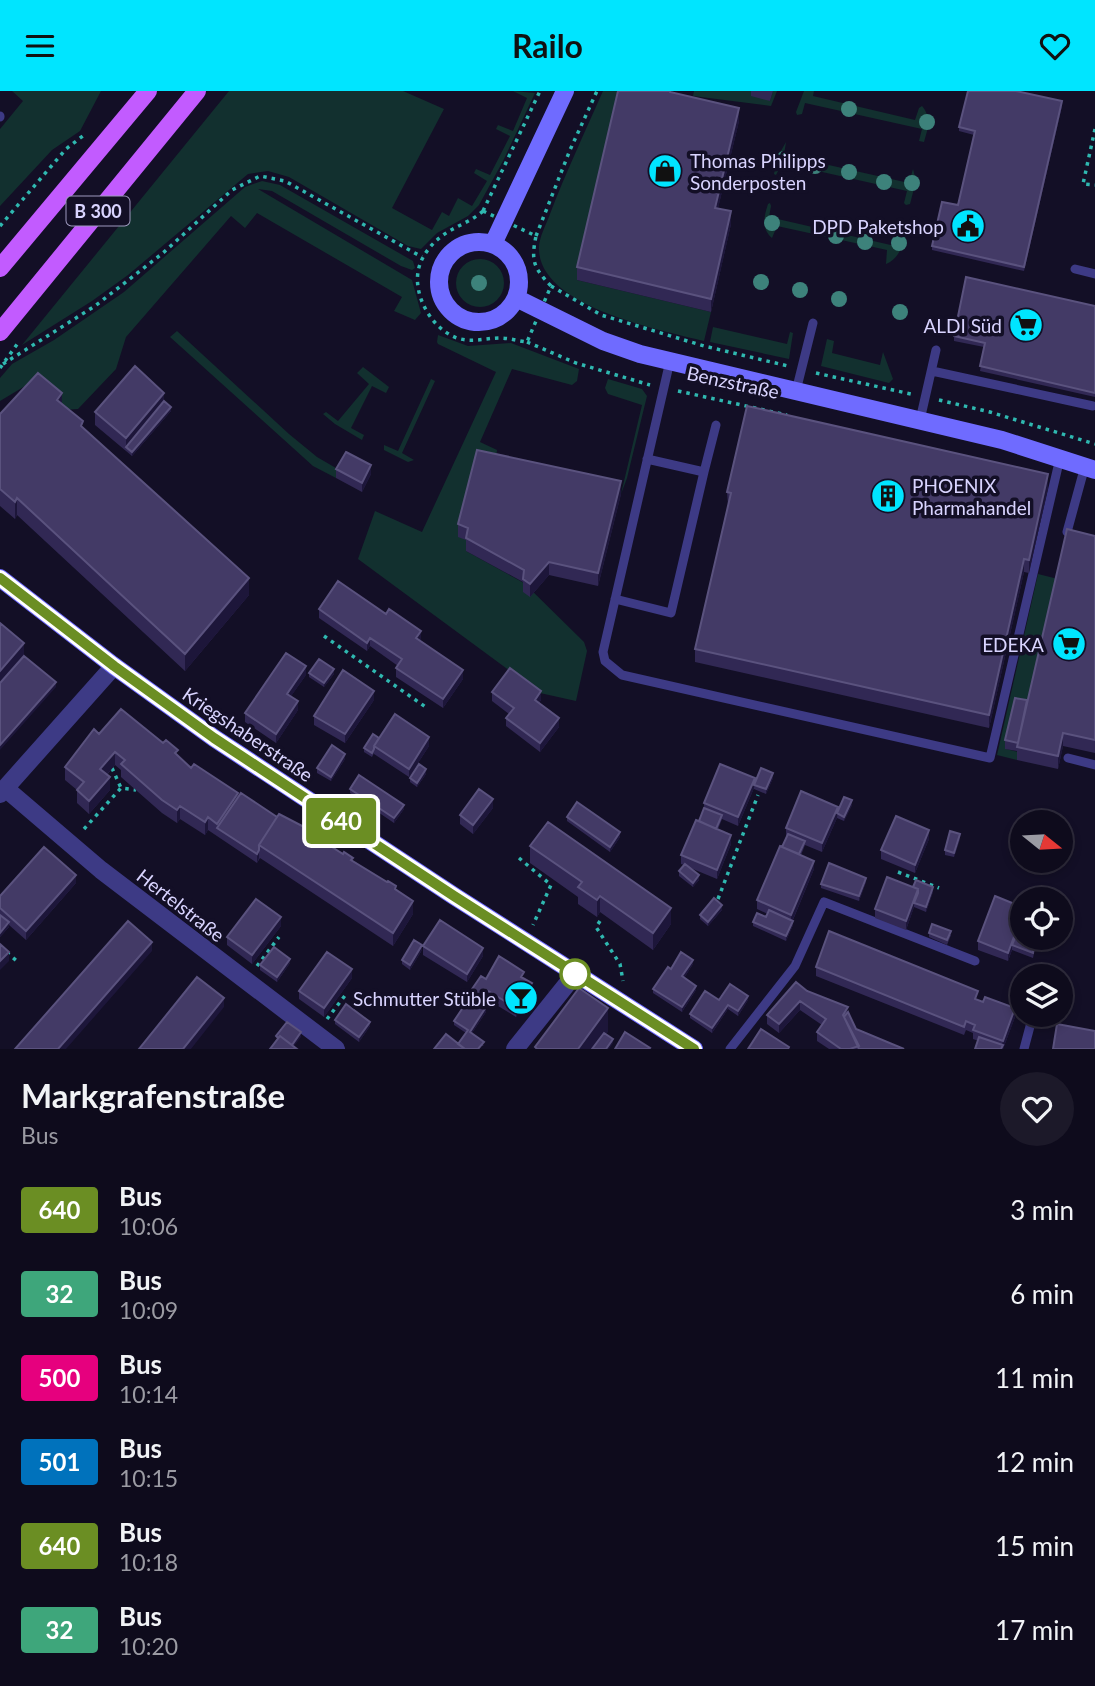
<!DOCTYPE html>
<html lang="en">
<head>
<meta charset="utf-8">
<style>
	:root { --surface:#0e0b1c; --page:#1c1929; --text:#f1f3f6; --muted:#9b9ba3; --line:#2e2b3b; --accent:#00e5ff }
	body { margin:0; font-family:Lato,sans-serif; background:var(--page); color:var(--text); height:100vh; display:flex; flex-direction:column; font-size:26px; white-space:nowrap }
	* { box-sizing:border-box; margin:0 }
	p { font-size:23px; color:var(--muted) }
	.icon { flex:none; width:38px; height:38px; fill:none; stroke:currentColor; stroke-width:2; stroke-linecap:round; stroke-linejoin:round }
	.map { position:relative; height:958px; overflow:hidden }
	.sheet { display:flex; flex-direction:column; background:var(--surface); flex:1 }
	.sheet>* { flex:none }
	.badge { padding:0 14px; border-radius:5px; font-size:24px; line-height:46px }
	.needle { width:46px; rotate:108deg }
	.buttons { position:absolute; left:1010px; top:719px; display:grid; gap:14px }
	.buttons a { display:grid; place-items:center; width:63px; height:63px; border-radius:50%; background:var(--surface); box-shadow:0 4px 10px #0003,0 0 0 2px var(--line); font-size:35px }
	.map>.badge { position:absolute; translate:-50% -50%; box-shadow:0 0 0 4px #fff }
	.round { display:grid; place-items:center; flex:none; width:74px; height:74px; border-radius:37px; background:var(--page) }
	.headline { display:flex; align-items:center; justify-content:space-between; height:119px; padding:0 21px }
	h1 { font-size:33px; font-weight:700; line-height:52px }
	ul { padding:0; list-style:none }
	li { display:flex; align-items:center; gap:21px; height:84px; padding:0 21px }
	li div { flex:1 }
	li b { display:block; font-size:26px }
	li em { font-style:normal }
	li .badge { min-width:77px; font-weight:700; text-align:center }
	header { display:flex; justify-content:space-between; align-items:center; height:91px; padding:0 21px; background:var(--accent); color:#111; font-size:32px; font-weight:700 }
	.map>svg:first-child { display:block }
</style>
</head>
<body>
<header><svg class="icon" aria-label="menu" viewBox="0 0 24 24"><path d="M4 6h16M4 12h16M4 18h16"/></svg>Railo<svg class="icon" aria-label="heart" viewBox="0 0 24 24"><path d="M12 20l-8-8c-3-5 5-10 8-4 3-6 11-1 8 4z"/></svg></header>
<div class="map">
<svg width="1095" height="958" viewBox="0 0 1095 958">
	<rect width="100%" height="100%" fill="#130f26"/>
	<path fill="#12302f" d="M12,0H101L80,40L52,59L0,115V38L23,10Z
		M229,0H403L444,18L392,117L432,139L442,121L449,125L458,107L472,115L487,90L474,82L476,78L490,84L510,45L496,38L498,34L513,40L527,7L513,0L535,2L503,70L479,114L468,125L437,142L421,158L408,155L289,86L268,80L248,83L128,184L92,210L22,254Z
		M603,0H621L577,189L711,221L704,250C660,239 541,216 539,159C538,148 546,134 550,123C566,81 585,41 603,0Z
		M694,0H753L770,10L773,0H777L771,15L693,5Z
		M804,0H814L813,5L915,29L919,17L922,15C932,27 928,37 924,51L919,50L922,38L805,12L802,23L797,24L796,21Z
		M786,51L784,64L909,92L913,78L916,90L910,113L906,114L904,112L907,100L782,72L776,84L774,83L777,67Z
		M262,90L280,94L413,170L415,177L412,179L401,175L272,100L258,98L412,189L421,222L415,229L394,220L402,206L257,122L245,137L231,125L126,246L116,278L78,318L62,319L30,292L0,310V287L12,273L54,249L124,201L245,96Z
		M770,112L771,115L769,126L895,155L898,143H902C904,156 898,168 886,173L887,159L777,135L772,147C761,138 764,125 768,113Z
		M456 192a24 24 0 1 1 48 0a24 24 0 1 1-48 0Z
		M713,236L787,253L790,241L793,242L789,268L710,251Z
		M177,240L289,343L317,366L341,380L336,387L313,375L170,246Z
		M438,244L468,255L511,252L579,278L577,290L572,294L512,278L480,351L497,359L495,376L466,460L524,492L584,551L587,560L576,610L540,602L358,468L375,420L422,441L496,281L438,253L437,251Z
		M827,248L834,250L832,262L880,274L883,261L893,288L889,292L821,275Z
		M363,276L389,296L386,302L372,295L351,337L364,344L362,349L335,333L323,323L326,321L338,330L369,293L357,282Z
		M431,288L435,290L402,362L414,369L408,371L384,359V354L398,360Z
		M608,288L642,298L647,305L627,387L621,403L642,314L608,303L605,297Z
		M1038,483L1058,488L1028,618L1006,658L1018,661L1017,669L997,664Z"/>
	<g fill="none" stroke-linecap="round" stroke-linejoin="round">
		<path stroke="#2fb8b0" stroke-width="3.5" stroke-dasharray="3.5 5" stroke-linecap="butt" d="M1095,38L1083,93L1095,94
			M483,120L536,145C531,170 533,176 551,195L527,251C518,250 509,247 500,247C485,247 472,252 457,247C432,238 414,206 418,181C420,168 428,157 437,149C451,136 470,132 483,120Z
			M483,120L540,0
			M0,135L66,58L84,44
			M536,145L570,59L597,0
			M551,195L601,224L704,255L788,275
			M527,251L576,272L650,294
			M3,273L95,215L163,162L232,99L260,85L285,90L422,166
			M0,277L18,252
			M816,282L911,303
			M678,300L787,324
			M939,309L990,321L1095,353
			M324,545L427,617
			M112,677L121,697
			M84,738L121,697L136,699
			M519,767L551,794L533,834
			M898,781L939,797
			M718,808L758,704
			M600,830L596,836L620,873L623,890
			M0,856L17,870
			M257,875L279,846
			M327,928L347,902"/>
		<path stroke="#3d3a85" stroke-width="9" d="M0,26V25
			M1075,178L1095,183
			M670,270L603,561L605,570L622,584L990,667L1060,367
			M932,280L1093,315
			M796,300L813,232
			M920,329L936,259
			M704,381L716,334
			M1067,441L1085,375
			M615,508L671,522L704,381L647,368
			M1068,667L1095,674
			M730,958L795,875L824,811L975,870
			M1024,958L1033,924"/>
		<path stroke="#3d3a85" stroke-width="18" d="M5,697L101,779L336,958
			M0,703L114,575
			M515,958L575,883"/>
		<path stroke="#6f6bff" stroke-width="18" d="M439 191a40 40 0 1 1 80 0a40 40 0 1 1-80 0Z
			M493,153L565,0
			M516,207L603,250L640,263L1002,349L1095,379
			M0,487L114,575L214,647L454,805L694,958"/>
		<path stroke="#c25bff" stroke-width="18" d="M0,177L148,0
			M0,241L197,0"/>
	</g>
	<g fill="#3d827b">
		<circle cx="849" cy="18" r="8"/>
		<circle cx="927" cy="31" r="8"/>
		<circle cx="784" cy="68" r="8"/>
		<circle cx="815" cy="75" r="8"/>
		<circle cx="849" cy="81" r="8"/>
		<circle cx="884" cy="91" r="8"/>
		<circle cx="912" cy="92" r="8"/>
		<circle cx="772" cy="132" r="8"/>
		<circle cx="836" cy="145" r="8"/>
		<circle cx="865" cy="151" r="8"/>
		<circle cx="899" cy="152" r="8"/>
		<circle cx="761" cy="191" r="8"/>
		<circle cx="479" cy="192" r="8"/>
		<circle cx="800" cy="199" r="8"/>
		<circle cx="839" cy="208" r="8"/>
		<circle cx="900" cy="221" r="8"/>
	</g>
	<path fill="#312854" d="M673,0V2L739,30L718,117L731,133L711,221L577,189V176Z
		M751,0H773L770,10L751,5Z
		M1062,15L1024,180L932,159V155L958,114L974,44L959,40V36Z
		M1095,215V306L980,280L984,256L954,250V245Z
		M164,310L171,320L132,365L95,334V321Z
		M62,313L83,337L249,504L185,580L17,424L15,428L0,415V323Z
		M336,378L371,383L362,401L336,387Z
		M1048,396L1029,482L1024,481L989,637L695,571V558L728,414L727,401Z
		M621,403L598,495L549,484L530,506L523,501V491L466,460V449L458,446V433Z
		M1095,445V662L1063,655L1058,678L1017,669V660L1005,658V649L1027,609Z
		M319,518L421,549L420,550L463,588L443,617L396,586V577L398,575L370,555L367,560L319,527Z
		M309,582L334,583L324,596L309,586Z
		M306,584L291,605L298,619L276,652L245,631V622Z
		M492,601L541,609L539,612L559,636L540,661L506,635V627L509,623L492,610Z
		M374,609L345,652L314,634V625Z
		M99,643L178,665L191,677L238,706L308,741L396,799L413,823L393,855L260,767L257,772L208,739L205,744L180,728L177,732L162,722L121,686V679L115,674L107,684L110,699L89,723L77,712V699L65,689V676Z
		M379,647L429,655L409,686L374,663V662L372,666L364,661V657Z
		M345,668L331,690L317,682V677Z
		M426,683L417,696L410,691V687Z
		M773,687L766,703L754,698V697L738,735L722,728L718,738L731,753L717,788L688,776L699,789L693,796L679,785V780L684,774L681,773V764L699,730L704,718V712Z
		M350,698L404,718L394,732L350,702Z
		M852,714L844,730L837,727L822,761L805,754L801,764L814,778L793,829V834L786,850L753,835V831L766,826L768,823L757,818V809L782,756L786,746V737Z
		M493,717L473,743L460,733V724Z
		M567,726L620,746L610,761L567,730Z
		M929,748L915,782L881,768V759Z
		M960,748L954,766L945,764V759Z
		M530,755L671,833L653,859L600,821L597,826L578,813V806L530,772Z
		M866,791L859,810L821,797V793Z
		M76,792L26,849L9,834V836L0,846V805Z
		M913,796L933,801L926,821L914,816L906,839L875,827V818Z
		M722,819L708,835L700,828V824Z
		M281,835L252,873L227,854V846Z
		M929,842L951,844L947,854L929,846Z
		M1022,847H1037L1033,867L1012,859L1008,870L978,859V850Z
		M423,855L483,865L467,891L423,864Z
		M422,859L410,879L402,873V869Z
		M290,872L277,891L260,879V874Z
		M693,873L684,887L696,899L682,921L653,902V898L671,878Z
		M816,876L978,909L1015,926L1003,958L973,948V942L966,939L964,944L816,885Z
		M352,887L324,926L299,908V900Z
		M486,888H524L532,901L516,926L485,907L481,913L486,921L472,942L484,955L458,953L466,942L454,934V930L470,906V901Z
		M807,900L848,921L856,938L904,958H829L817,950V941L822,934L800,919L779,942L767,933V924Z
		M719,909H748L738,925L728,918L712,942L690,927V923Z
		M335,929L370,935L359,951L335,933Z"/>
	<path fill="#1d163a" d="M1062,10V15L1024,180V176Z
		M739,17V30L715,130V117Z
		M731,120V133L711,221V208Z
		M62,302V319L57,309Z
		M164,302V315L126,356V360V347Z
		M171,316V320L132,365V361Z
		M371,374V383L362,401V392Z
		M1048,383V396L1029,482V469Z
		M621,390V403L598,495V482Z
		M17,407V424L15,428V411Z
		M1024,468V481L989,637V624Z
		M549,471V484L530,506V493Z
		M249,487V504L185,580V563Z
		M421,540V549L416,556V547Z
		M370,547V555L367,560V552Z
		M24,552V569L0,597V580Z
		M306,575V584L287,611V603Z
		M334,578V583L324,596V592Z
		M463,579V588L443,617V608Z
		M56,591V596L0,659V654Z
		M374,600V609L345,652V643Z
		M541,600V609L535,617V609Z
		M298,610V619L276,652V643Z
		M559,627V636L540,661V652Z
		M1063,642V655L1058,678V665Z
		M429,646V655L409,686V678Z
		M115,661V674L100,691V678Z
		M345,663V668L331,690V686Z
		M426,678V683L417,696V692Z
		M773,682V687L766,703V698Z
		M110,686V699L89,723V710Z
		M755,687L754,697L738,735V726Z
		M238,702V715L217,737V733Z
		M493,708V717L473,743V734Z
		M852,709V714L844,730V726Z
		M404,714V718L394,732V727Z
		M180,715V728L177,732V719Z
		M838,716L837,727L822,761V752Z
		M208,726V739L205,744V731Z
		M929,739V748L915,782V774Z
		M620,741V746L610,761V756Z
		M960,743V748L954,766V762Z
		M731,744V753L717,788V779Z
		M259,759V767L257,772V763Z
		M814,770V778L791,833V824Z
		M76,784V792L26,849V840Z
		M699,784V789L693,796V792Z
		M866,787V791L859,810V805Z
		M933,796V801L926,821V816Z
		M918,798V807L914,812V816L906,839V830Z
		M600,805V821L597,826V809Z
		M413,810V823L393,855V842Z
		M722,814V819L708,835V831Z
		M671,817V833L653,859V842Z
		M1022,824V833L1012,854V859L1008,870V862Z
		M281,826V835L252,873V864Z
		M793,830V834L786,850V845Z
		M9,831V836L0,846V842Z
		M152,851V860L66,958H58Z
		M422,854V859L410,879V874Z
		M483,857V865L467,891V883Z
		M9,861V870L0,879V870Z
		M290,868V872L277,891V886Z
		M693,869V873L682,890V885Z
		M352,878V887L324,926V917Z
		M532,892V901L516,926V917Z
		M696,895V899L682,921V916Z
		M485,898V907L479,916V907Z
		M748,905V909L738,925V920Z
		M224,907V916L191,958H183Z
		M800,910V919L779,942V933Z
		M728,914V918L712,942V937Z
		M486,916V921L470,945V941Z
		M608,917V941L596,958H578Z
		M1015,917V926L1003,958H1001L1003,950Z
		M370,931V935L359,951V946Z
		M301,941V946L292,958L290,956Z
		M613,948V952L609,958H606Z"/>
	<path fill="#433a66" stroke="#5a527e" stroke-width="2" d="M618,0H670V1L739,17L715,117L731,120L711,208L577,176Z
		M968,0H1016L1062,10L1024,176L932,155L942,111L958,114L975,40L959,36Z
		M966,186L1095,215V302L980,275L985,252L954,245Z
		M135,275L164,302L126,347L95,321Z
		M38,282L62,302L57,309L83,330L81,335L249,487L185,563L17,407L15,411L0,398V323Z
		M164,310L171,316L132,361L126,356Z
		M747,315L1048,383L1029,469L1024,468L989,624L695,558L731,402L727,401Z
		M477,359L621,390L598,482L549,471L530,493L523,488L524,479L466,447L468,437L458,433Z
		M346,361L371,374L362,392L336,378Z
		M1067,438L1095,445V649L1063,642L1058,665L1017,656Z
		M338,490L386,523L389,518L421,540L416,547L463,579L443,608L396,577L402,568L370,547L367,552L319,518Z
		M0,532L24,552L0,580Z
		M286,562L306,575L287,603L298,610L276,643L245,622Z
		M24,565L56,591L0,654V592Z
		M319,568L334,578L324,592L309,582Z
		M510,577L541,600L535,609L559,627L540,652L506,627L514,617L492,601Z
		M343,579L374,600L345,643L314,625Z
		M1015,607L1027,609L1018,652L1005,649Z
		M121,618L163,652L166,649L178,659L175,662L191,677L194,673L238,702L217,733L208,726L205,731L180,715L177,719L162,709L121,673L125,669L115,661L100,678L110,686L89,710L77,699L84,691L65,676L94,638L99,643Z
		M395,623L429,646L409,678L374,655Z
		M373,643L379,647L374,655V658L372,662L364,657Z
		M332,654L345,663L331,686L317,677Z
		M419,673L426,678L417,692L410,687Z
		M720,673L755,687L738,726L704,712Z
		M761,677L773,682L766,698L754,694Z
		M359,684L404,714L394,727L350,698Z
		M479,698L493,708L473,734L460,724Z
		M801,700L838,716L822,752L786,737Z
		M241,702L277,726L259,754V759L257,763L217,737Z
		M844,706L852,709L844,726L837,722Z
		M577,711L620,741L610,756L567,726Z
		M704,717L722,724L716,738L699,730Z
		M279,723L308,738L307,740L343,763L344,761L353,767L351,769L387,791L388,790L396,795L395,798L413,810L393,842L259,754Z
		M896,725L929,739L915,774L881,759Z
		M696,729L731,744L717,779L681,764Z
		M548,731L671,817L653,842L600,805L597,809L578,796L582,791L530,755Z
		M950,740L960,743L954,762L945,759Z
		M788,743L805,750L799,763L782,756Z
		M780,755L814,770L791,824L757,809Z
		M44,756L76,784L26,840L0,817V805Z
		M829,772L866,787L859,805L821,793Z
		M685,773L699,784L693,792L679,780Z
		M887,786L918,798L906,830L875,818Z
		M916,789L933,796L926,816L914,812L918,802V798L913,796Z
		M995,805L1022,816V824L1008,862L978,850Z
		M714,807L722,814L708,831L700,824Z
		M256,808L281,826L252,864L227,846Z
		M769,819L793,830L786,845L753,831L757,822L766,826Z
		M0,824L9,831L0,842Z
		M440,829L483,857L467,883L423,855Z
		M128,830L152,851L58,958H15Z
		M1022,830V847H1036L1033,862L1012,854Z
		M932,833L951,840L947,849L929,842Z
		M829,840L978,900L975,908L983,911L985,906L1015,917L1003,950L973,939L975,934L966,930L964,936L816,876Z
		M414,849L422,854L410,874L402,869Z
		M0,853L9,861L0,870Z
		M274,856L290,868L277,886L260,874Z
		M327,861L352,878L324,917L299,900Z
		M681,861L693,869L682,885L696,895L682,916L653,898L668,876L671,878Z
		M499,865L524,881L521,886L532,892L516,917L485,898L479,907L470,901L481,885L486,888Z
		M197,886L224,907L183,958H139Z
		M796,891L807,900L848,916L843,924L859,955L850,958H841L817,941L826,928L800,910L779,933L767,924Z
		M730,893L748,905L738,920L728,914L712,937L690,923L705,900L719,909Z
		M579,897L608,917L578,958H537L535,956Z
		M470,906L486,916L470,941L484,951L478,958H465L458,953L468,939L454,930Z
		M346,913L370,931L359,946L335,929Z
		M848,921L856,938L904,958H859L844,926Z
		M287,931L301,941L292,954L280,945L278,947L276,945Z
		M1057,933L1095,940V958H1053Z
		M761,938L789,956L788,958H748Z
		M625,941L650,957L649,958H615Z
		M604,942L613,948L606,958H592Z
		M446,943L465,958H434Z
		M280,945L297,958H270Z
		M979,946L1003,954L1001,958H975Z"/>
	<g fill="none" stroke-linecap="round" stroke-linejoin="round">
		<g stroke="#fff" stroke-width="16">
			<path id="line" d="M0,487L114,575L214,647L454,805L694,958"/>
		</g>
		<use href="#line" stroke="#6b8e23" stroke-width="10"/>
	</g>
	<defs>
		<g id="shop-disc" transform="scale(1.75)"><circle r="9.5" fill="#00e5ff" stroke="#130f26"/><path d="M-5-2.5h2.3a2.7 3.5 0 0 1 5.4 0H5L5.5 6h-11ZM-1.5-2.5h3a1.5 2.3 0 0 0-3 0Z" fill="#111"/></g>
		<g id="civic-disc" transform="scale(1.75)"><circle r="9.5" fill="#00e5ff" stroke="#130f26"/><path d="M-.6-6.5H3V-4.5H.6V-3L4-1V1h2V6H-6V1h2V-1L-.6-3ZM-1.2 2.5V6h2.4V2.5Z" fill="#111"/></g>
		<g id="supermarket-disc" transform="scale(1.75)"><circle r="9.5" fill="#00e5ff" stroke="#130f26"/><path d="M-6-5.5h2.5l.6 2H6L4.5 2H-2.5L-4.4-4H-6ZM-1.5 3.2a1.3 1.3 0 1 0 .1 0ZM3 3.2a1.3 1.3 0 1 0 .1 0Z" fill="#111"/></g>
		<g id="building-disc" transform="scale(1.75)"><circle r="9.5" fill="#00e5ff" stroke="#130f26"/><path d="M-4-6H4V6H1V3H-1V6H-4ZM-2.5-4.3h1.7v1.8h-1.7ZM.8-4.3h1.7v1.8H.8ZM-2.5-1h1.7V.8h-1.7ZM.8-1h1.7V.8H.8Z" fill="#111"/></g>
		<g id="bar-disc" transform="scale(1.75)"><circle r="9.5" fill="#00e5ff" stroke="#130f26"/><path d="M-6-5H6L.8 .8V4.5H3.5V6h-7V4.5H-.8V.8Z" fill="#111"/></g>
	</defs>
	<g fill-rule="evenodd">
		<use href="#shop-disc" x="665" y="80"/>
		<use href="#civic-disc" x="968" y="135"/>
		<use href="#supermarket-disc" x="1026" y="234"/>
		<use href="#building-disc" x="888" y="405"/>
		<use href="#supermarket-disc" x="1069" y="553"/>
		<use href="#bar-disc" x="521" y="907"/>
	</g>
	<circle fill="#fff" stroke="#6b8e23" stroke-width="3.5" cx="575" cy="883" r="14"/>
	<g text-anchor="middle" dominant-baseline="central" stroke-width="7" stroke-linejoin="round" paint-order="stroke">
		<rect fill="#130f26" stroke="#9e99be" stroke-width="2" x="66.5" y="105.5" width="63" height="29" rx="5"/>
		<g font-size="18" font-weight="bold" fill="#d9d4ff">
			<text x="98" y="120">B 300</text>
		</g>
		<g font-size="19" fill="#d9d4ff" stroke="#130f26" text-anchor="end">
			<text x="690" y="69" text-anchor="start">Thomas Philipps<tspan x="690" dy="22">Sonderposten</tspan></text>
			<text x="944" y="135">DPD Paketshop</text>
			<text x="1002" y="234">ALDI Süd</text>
			<text x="912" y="394" text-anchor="start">PHOENIX<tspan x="912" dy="22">Pharmahandel</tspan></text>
			<text x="1044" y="553">EDEKA</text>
			<text x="496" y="907">Schmutter Stüble</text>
		</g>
		<g font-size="19" fill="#d9d4ff" stroke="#130f26">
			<text transform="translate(733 291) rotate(12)">Benzstraße</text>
			<text transform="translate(248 643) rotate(34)">Kriegshaberstraße</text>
			<text transform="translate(181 814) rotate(38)">Hertelstraße</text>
		</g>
	</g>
</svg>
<div class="buttons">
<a><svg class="needle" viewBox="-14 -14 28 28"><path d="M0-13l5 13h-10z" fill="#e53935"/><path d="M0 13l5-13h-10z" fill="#9b9ba3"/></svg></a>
<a><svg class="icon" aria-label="locate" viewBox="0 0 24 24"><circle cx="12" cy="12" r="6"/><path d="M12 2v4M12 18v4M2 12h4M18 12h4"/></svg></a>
<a><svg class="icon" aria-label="layers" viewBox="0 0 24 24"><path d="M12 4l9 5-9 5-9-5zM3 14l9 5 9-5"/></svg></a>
</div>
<b class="badge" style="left:341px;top:730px;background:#6b8e23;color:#fff">640</b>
</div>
<section class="sheet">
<div class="headline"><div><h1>Markgrafenstraße</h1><p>Bus</p></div><a class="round"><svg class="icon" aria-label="heart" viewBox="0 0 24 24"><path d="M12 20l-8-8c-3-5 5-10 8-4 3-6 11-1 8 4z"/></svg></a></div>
<ul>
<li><span class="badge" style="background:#6b8e23;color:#fff">640</span><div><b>Bus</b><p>10:06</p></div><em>3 min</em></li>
<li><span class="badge" style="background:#3ea67b;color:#fff">32</span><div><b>Bus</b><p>10:09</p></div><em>6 min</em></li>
<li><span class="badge" style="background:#e6007e;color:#fff">500</span><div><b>Bus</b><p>10:14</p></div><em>11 min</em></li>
<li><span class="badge" style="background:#0072bc;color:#fff">501</span><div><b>Bus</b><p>10:15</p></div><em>12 min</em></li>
<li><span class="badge" style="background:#6b8e23;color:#fff">640</span><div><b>Bus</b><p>10:18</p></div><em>15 min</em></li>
<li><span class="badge" style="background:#3ea67b;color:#fff">32</span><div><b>Bus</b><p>10:20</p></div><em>17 min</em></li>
</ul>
</section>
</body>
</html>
